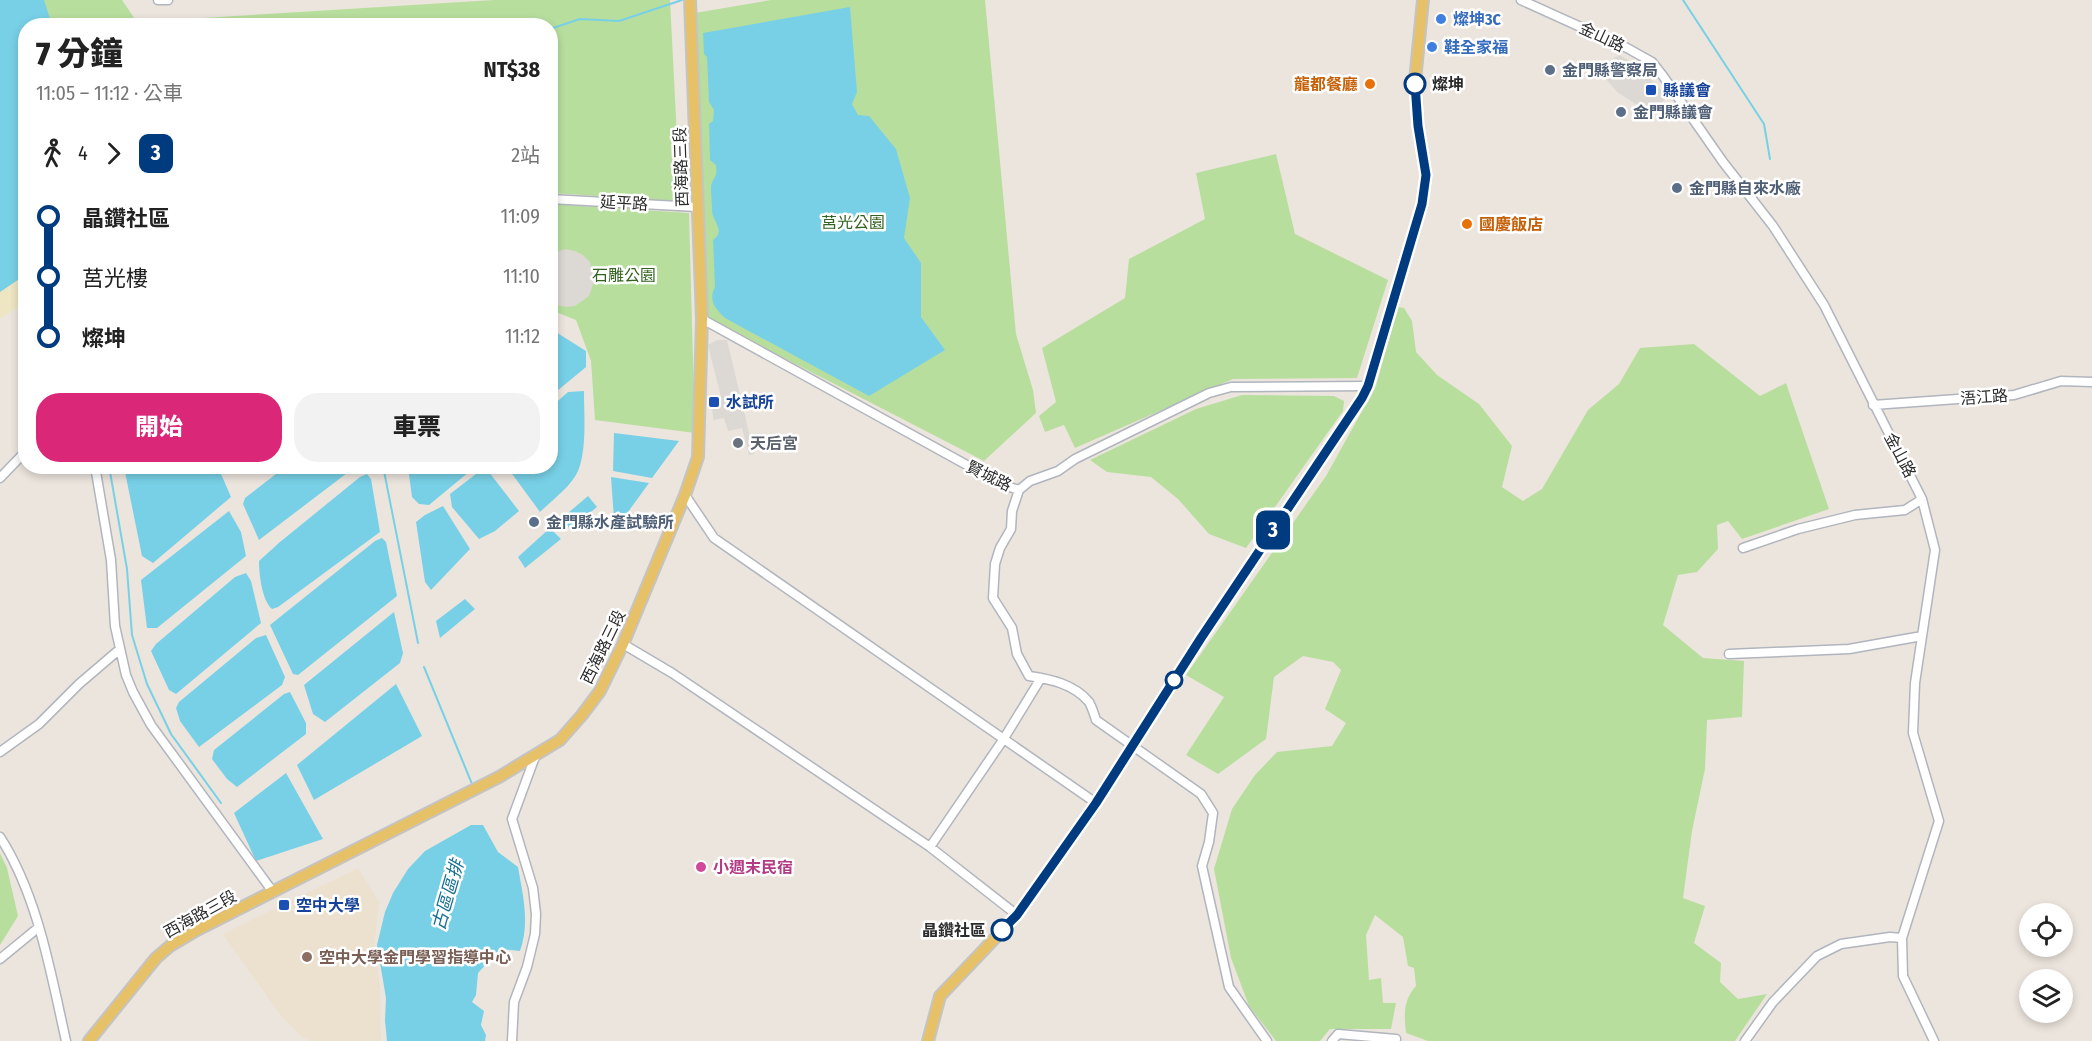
<!DOCTYPE html>
<html lang="zh-TW">
<head>
<meta charset="utf-8">
<style>
	:root { --surface:#fff; --page:#f2f2f2; --text:#222; --muted:#767676; --accent:#db2777 }
	body { margin:0; font-family:"Fira Sans Condensed","Noto Sans TC",sans-serif; background:var(--page); color:var(--text); height:100vh; display:flex; flex-direction:column; font-size:22px; white-space:nowrap }
	* { box-sizing:border-box; margin:0 }
	p { font-size:20px; color:var(--muted) }
	.icon { flex:none; width:33px; height:33px; fill:none; stroke:currentColor; stroke-width:2; stroke-linecap:round; stroke-linejoin:round }
	.map { position:relative; flex:1; overflow:hidden }
	.panel { position:absolute; left:18px; top:18px; width:540px; height:456px; display:flex; flex-direction:column; background:var(--surface); border-radius:24px; box-shadow:0 3px 9px #0003 }
	.panel>* { flex:none }
	.badge { padding:0 12px; border-radius:9px; font-size:21px; line-height:39px }
	.buttons { position:absolute; left:2019px; top:903px; display:grid; gap:12px }
	.buttons a { display:grid; place-items:center; width:54px; height:54px; border-radius:50%; background:var(--surface); box-shadow:0 3px 9px #0003; font-size:30px }
	.map>.badge { position:absolute; translate:-50% -50%; box-shadow:0 0 0 3px #fff }
	.legs { display:flex; align-items:center; gap:9px; height:66px; padding:0 18px; font-size:20px }
	.legs p { margin-inline-start:auto }
	.overview { display:flex; align-items:center; justify-content:space-between; height:102px; padding:0 18px }
	h1 { font-size:33px; font-weight:800; line-height:45px }
	.primary-button { display:flex; gap:12px; margin-top:auto; padding:12px 18px }
	.primary-button a { flex:1; height:69px; border-radius:24px; background:var(--accent); color:#fff; font-size:24px; font-weight:800; line-height:69px; text-align:center }
	.primary-button a+a { background:var(--page); color:var(--text) }
	ul { padding:0 18px; list-style:none }
	li { display:flex; align-items:center; gap:21px; height:60px; font-size:22px }
	li i { display:grid; place-items:center; width:9px; height:100%; margin:0 8px; background:currentColor }
	li i::after { content:''; width:15px; height:15px; margin:-8px; border:4px solid; border-radius:50%; background:var(--surface) }
	li p { margin-inline-start:auto }
	li:first-child i { background:linear-gradient(#0000 50%,currentColor 0) }
	li:last-child i { background:linear-gradient(currentColor 50%,#0000 0) }
	.map>svg:first-child { display:block }
</style>
</head>
<body>
<div class="map">
<svg width="2092" height="1041" viewBox="0 0 2092 1041">
	<rect width="100%" height="100%" fill="#ece5de"/>
	<path fill="#ece0cf" d="M358,868L379,902L374,948L380,985L381,1041H310L301,1036L281,1016L223,934Z"/>
	<path fill="#b8de9e" d="M0,0H122L137,22L494,0H670L680,196L675,201L551,193L550,26H26L25,275L0,292Z
		M771,0H985L1016,334L1033,390L1036,413L984,461L704,317L695,13Z
		M1276,154L1295,234L1388,280L1357,378L1233,379L1075,448L1064,425L1045,432L1039,416L1056,402L1042,348L1125,298L1129,259L1205,219L1196,173Z
		M550,204L689,213L695,433L595,420L591,361L576,320L551,310Z
		M1397,307L1404,308L1412,321L1416,352L1437,375L1479,404L1512,446L1502,487L1523,501L1542,489L1588,410L1619,384L1640,348L1694,344L1760,396L1786,383L1829,509L1742,539L1728,521L1717,525L1718,549L1697,572L1678,575L1663,625L1703,658L1744,661L1742,717L1707,720L1705,769L1692,831L1683,898L1705,906L1694,943L1721,963L1720,982L1738,999L1767,994L1735,1041H1428L1406,1033C1404,1015 1403,1000 1416,986L1414,968L1408,966L1403,937L1375,915L1366,935L1369,980L1381,978L1383,1003H1396L1391,1029H1330L1320,1041H1276L1249,1006L1231,958L1214,869L1232,809L1255,775L1277,752L1332,746L1346,723L1325,709L1341,670L1333,662L1303,656L1274,677L1266,739L1218,774L1186,755L1224,697L1186,675L1326,476L1376,386Z
		M1242,395L1334,396L1344,401L1343,411L1246,548L1209,534L1178,499L1151,477L1107,472L1090,460L1196,409Z
		M0,853L7,868L18,916L0,945Z"/>
	<path fill="#eee5c3" d="M25,275V302L0,319V292Z"/>
	<path fill="#dcd8d4" d="M1620,55L1637,66L1661,90L1664,99L1662,104L1658,108L1652,109L1636,104L1617,92L1606,79L1604,70L1612,59Z
		M565,249L575,251L583,255L590,262L595,279L589,296L575,306L566,307L550,303L551,254Z
		M717,340H727L754,454L749,455L742,428L728,431L724,418L713,420L712,404L722,401L708,345Z"/>
	<path fill="#78d0e6" d="M0,0H44L52,25L26,26L25,275L0,292Z
		M850,7L857,92L852,104L858,115L869,116L896,149L910,198L904,238L921,263V317L945,350L869,396L725,318C715,309 708,300 715,287L713,240C726,231 713,222 712,211C712,204 711,195 711,187C712,177 718,180 716,165L710,160L709,124L713,121L714,110L709,102L707,57L704,54L703,33Z
		M551,329L586,351V367L551,396Z
		M584,391C584,415 587,449 578,471C571,487 552,500 540,512L507,467L550,466L551,407L568,392Z
		M614,433L679,441L652,478L613,471Z
		M124,467H218L231,497L153,563L142,556Z
		M285,467H355L259,540L243,504L245,498Z
		M408,467V466L475,467L429,505L419,504L412,497Z
		M485,467L519,511L495,531L479,539L452,507L450,494Z
		M367,474L371,479L380,532L278,607L272,609C262,600 259,575 259,561L280,542L360,477Z
		M611,477L649,483L620,523L614,519Z
		M588,496L597,507L570,529L561,519Z
		M443,506L470,549L431,590L425,582L416,522L425,515Z
		M229,511L241,532L246,556L157,628H147L141,580Z
		M550,528L561,539L525,568L518,557Z
		M382,538L386,542L397,596L298,675L293,674L270,625L375,541Z
		M246,573L251,581L261,623L176,694L169,690L151,651L156,644L235,577Z
		M465,599L475,609L440,638L436,621Z
		M394,612L403,653L400,663L325,722L313,714L304,685Z
		M266,635L285,677L282,685L199,747L180,721L176,708L179,702L256,638Z
		M396,684L422,736L314,800L297,765Z
		M290,692L306,723V734L237,787L227,779L212,759L214,750L284,694Z
		M286,773L323,839L256,861L234,813Z
		M471,825H483L498,852L518,867C523,896 530,923 520,951L500,949L478,973L476,995L472,1002L484,1011L481,1025L486,1035L485,1041H387L385,1021L386,998L377,945L385,912L393,893L408,869L425,851Z"/>
	<g fill="none" stroke-linecap="round" stroke-linejoin="round">
		<path stroke="#78d0e6" stroke-width="2" d="M1683,0L1764,124L1770,159
			M550,29L580,19L619,21L682,0
			M109,466L127,569L132,635L147,684L171,734L221,803
			M383,466L418,643
			M424,667L472,784"/>
		<g stroke="#b1b5bd" stroke-width="11">
			<path id="minor" d="M158,0H168
				M1521,0L1627,48L1652,62L1663,76L1723,162L1773,226L1824,305L1922,499L1935,550L1915,683L1913,733L1939,821L1902,938L1903,976L1934,1041
				M550,199L697,207
				M702,319L1003,485L1019,490L1012,511L1011,529L1000,548L995,564L993,598L1012,628L1017,654L1029,676C1050,679 1074,684 1089,702C1092,707 1094,714 1096,720L1201,794L1213,813L1209,842L1202,866L1229,987L1267,1041
				M1873,405L2014,395L2061,381L2092,382
				M95,466L111,560L115,626L126,675L133,692L151,725L273,892
				M0,478L26,451
				M1019,490L1030,481L1058,471L1075,459L1209,393L1231,387L1368,386
				M685,495L714,538L1096,803
				M1743,548L1798,529L1855,515L1905,510L1922,499
				M623,644L672,673L930,847L1017,915
				M1729,654L1849,649L1922,636
				M0,752L39,724L79,684L120,649
				M0,837C38,896 51,974 66,1041
				M930,847L1003,740L1041,678
				M0,959L39,927
				M512,1041L514,1002L527,967L535,934L536,914L533,888L512,819L536,754
				M1332,1041L1338,1034L1396,1039
				M1745,1041L1773,1002L1817,956L1841,944L1890,937L1902,938"/>
		</g>
		<g stroke="#c4c4c4" stroke-width="14">
			<path id="major" d="M89,1041L156,958L170,946L197,930L499,777L560,740L582,715L600,691L623,644L685,495L698,457L702,319L690,0
				M928,1041L940,996L1017,915L1096,803L1201,638L1362,398L1368,386L1422,204L1426,175L1418,126L1415,81L1423,0"/>
		</g>
		<use href="#minor" stroke="#fff" stroke-width="8"/>
		<use href="#major" stroke="#e7c168" stroke-width="10"/>
	</g>
	<g fill="none" stroke-linecap="round" stroke-linejoin="round">
		<g stroke="#fff" stroke-width="14">
			<path id="line-1" d="M1002,930L1017,915L1096,803L1201,638L1362,398L1368,386L1422,204L1426,175L1418,126L1415,84"/>
		</g>
		<use href="#line-1" stroke="#003b80" stroke-width="9"/>
	</g>
	<g fill="#3f7fe0" stroke="#fff" stroke-width="2">
		<circle cx="1441" cy="19" r="6"/>
		<circle cx="1432" cy="47" r="6"/>
	</g>
	<g fill="#5c6f8a" stroke="#fff" stroke-width="2">
		<circle cx="1550" cy="70" r="6"/>
		<circle cx="1621" cy="112" r="6"/>
		<circle cx="1677" cy="188" r="6"/>
		<circle cx="534" cy="522" r="6"/>
	</g>
	<g fill="#e8710a" stroke="#fff" stroke-width="2">
		<circle cx="1370" cy="84" r="6"/>
		<circle cx="1467" cy="224" r="6"/>
	</g>
	<g fill="#fff" stroke="#003b80" stroke-width="3">
		<circle cx="1415" cy="84" r="10"/>
		<circle cx="1174" cy="680" r="8"/>
		<circle cx="1002" cy="930" r="10"/>
	</g>
	<g fill="#1a4fb4" stroke="#fff" stroke-width="2">
		<rect x="1645" y="84" width="12" height="12" rx="3"/>
		<rect x="708" y="396" width="12" height="12" rx="3"/>
		<rect x="278" y="899" width="12" height="12" rx="3"/>
	</g>
	<circle fill="#6b7280" stroke="#fff" stroke-width="2" cx="738" cy="443" r="6"/>
	<circle fill="#d1479c" stroke="#fff" stroke-width="2" cx="701" cy="867" r="6"/>
	<circle fill="#8d6e63" stroke="#fff" stroke-width="2" cx="307" cy="957" r="6"/>
	<g text-anchor="middle" dominant-baseline="central" stroke-width="5" stroke-linejoin="round" paint-order="stroke">
		<g font-size="16" font-weight="bold" fill="#366cbe" stroke="#fff" text-anchor="start">
			<text x="1453" y="19">燦坤3C</text>
			<text x="1444" y="47">鞋全家福</text>
		</g>
		<g font-size="16" fill="#2b2b2b" stroke="#fff">
			<text transform="translate(1602 37) rotate(25)">金山路</text>
			<text transform="translate(681 167) rotate(-92)">西海路三段</text>
			<text transform="translate(624 203) rotate(3)">延平路</text>
			<text transform="translate(1984 397) rotate(-4)">浯江路</text>
			<text transform="translate(1900 455) rotate(62)">金山路</text>
			<text transform="translate(989 476) rotate(26)">賢城路</text>
			<text transform="translate(603 647) rotate(-64)">西海路三段</text>
			<text transform="translate(200 914) rotate(-29)">西海路三段</text>
		</g>
		<g font-size="16" font-weight="bold" fill="#4e5e75" stroke="#fff" text-anchor="start">
			<text x="1562" y="70">金門縣警察局</text>
			<text x="1633" y="112">金門縣議會</text>
			<text x="1689" y="188">金門縣自來水廠</text>
			<text x="546" y="522">金門縣水產試驗所</text>
		</g>
		<g font-size="16" font-weight="bold" fill="#c56008" stroke="#fff" text-anchor="end">
			<text x="1358" y="84">龍都餐廳</text>
			<text x="1479" y="224" text-anchor="start">國慶飯店</text>
		</g>
		<g font-size="16" font-weight="bold" fill="#2b2b2b" stroke="#fff" text-anchor="start">
			<text x="1432" y="84">燦坤</text>
			<text x="986" y="930" text-anchor="end">晶鑽社區</text>
		</g>
		<g font-size="16" font-weight="bold" fill="#164399" stroke="#fff" text-anchor="start">
			<text x="1663" y="90">縣議會</text>
			<text x="726" y="402">水試所</text>
			<text x="296" y="905">空中大學</text>
		</g>
		<g font-size="16" fill="#32631f" stroke="#fff">
			<text x="853" y="222">莒光公園</text>
			<text x="624" y="275">石雕公園</text>
		</g>
		<g font-size="16" font-weight="bold" fill="#5b616d" stroke="#fff" text-anchor="start">
			<text x="750" y="443">天后宮</text>
		</g>
		<g font-size="16" font-weight="bold" fill="#b23c85" stroke="#fff" text-anchor="start">
			<text x="713" y="867">小週末民宿</text>
		</g>
		<g font-size="16" font-weight="bold" fill="#785e54" stroke="#fff" text-anchor="start">
			<text x="319" y="957">空中大學金門學習指導中心</text>
		</g>
		<g font-size="18" font-style="italic" fill="#177092" stroke="#fff">
			<text transform="translate(448 895) rotate(-74)">古區區排</text>
		</g>
	</g>
</svg>
<div class="buttons">
<a><svg class="icon" aria-label="locate" viewBox="0 0 24 24"><circle cx="12" cy="12" r="6"/><path d="M12 2v4M12 18v4M2 12h4M18 12h4"/></svg></a>
<a><svg class="icon" aria-label="layers" viewBox="0 0 24 24"><path d="M12 4l9 5-9 5-9-5zM3 14l9 5 9-5"/></svg></a>
</div>
<b class="badge" style="left:1273px;top:530px;background:#003b80;color:#fff">3</b>
<section class="panel">
<div class="overview"><div><h1>7 分鐘</h1><p>11:05 – 11:12 · 公車</p></div><b>NT$38</b></div>
<div class="legs"><svg class="icon" aria-label="walk" viewBox="0 0 24 24"><circle cx="13" cy="4" r="2"/><path d="M13 8l-2 6 4 7M11 14l-3 7M7 12l3-4h3l4 4"/></svg>4<svg class="icon" aria-label="forward" viewBox="0 0 24 24"><path d="M9 5l7 7-7 7"/></svg><b class="badge" style="background:#003b80;color:#fff">3</b><p>2站</p></div>
<ul>
<li><i style="color:#003b80"></i><b>晶鑽社區</b><p>11:09</p></li>
<li><i style="color:#003b80"></i><span>莒光樓</span><p>11:10</p></li>
<li><i style="color:#003b80"></i><b>燦坤</b><p>11:12</p></li>
</ul>
<div class="primary-button"><a>開始</a><a>車票</a></div>
</section>
</div>
</body>
</html>
